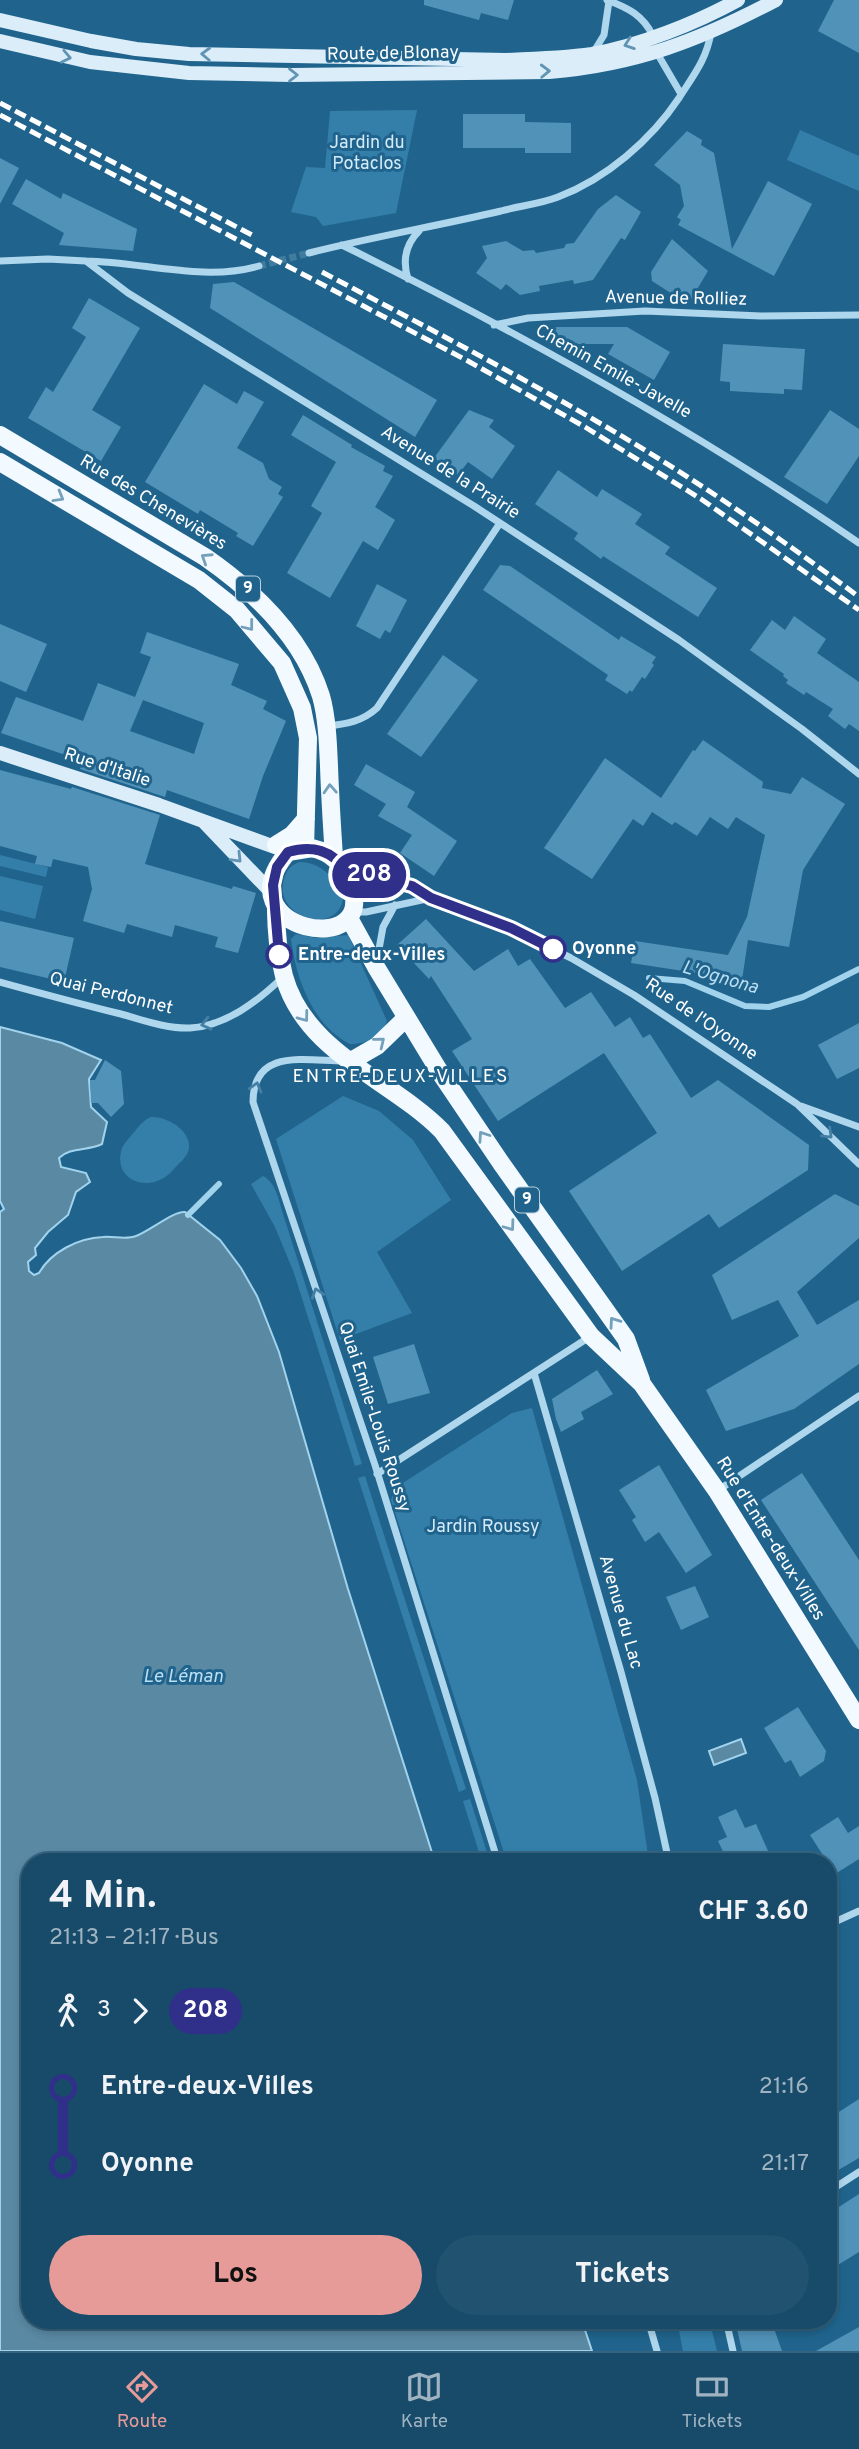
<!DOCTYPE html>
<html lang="de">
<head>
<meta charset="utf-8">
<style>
	:root { --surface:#184b6a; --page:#215270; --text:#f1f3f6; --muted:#9fb3c1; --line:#36637e; --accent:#e69b98 }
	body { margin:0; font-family:Overpass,sans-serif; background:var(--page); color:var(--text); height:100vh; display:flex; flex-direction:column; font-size:26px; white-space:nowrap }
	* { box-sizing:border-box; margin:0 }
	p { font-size:23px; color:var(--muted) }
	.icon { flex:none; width:38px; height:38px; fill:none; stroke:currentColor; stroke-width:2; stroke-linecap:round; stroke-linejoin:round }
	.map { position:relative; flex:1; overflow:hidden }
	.sheet { position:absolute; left:21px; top:1853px; width:816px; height:476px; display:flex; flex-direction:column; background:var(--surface); border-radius:28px; box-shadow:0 4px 10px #0003,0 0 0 2px var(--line) }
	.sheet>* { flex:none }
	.badge { padding:0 14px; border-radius:23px; font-size:24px; line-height:46px }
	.map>.badge { position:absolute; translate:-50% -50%; box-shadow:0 0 0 4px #fff }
	.legs { display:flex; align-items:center; gap:10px; height:77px; padding:0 28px; font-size:23px }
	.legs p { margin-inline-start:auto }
	.overview { display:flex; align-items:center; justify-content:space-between; height:119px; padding:0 28px }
	h1 { font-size:38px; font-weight:700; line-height:52px }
	.button { display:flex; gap:14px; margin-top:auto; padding:14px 28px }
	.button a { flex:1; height:80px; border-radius:42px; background:var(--accent); color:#111; font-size:28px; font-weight:700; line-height:80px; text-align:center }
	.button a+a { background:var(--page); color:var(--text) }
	ul { padding:0 28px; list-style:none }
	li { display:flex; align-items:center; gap:24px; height:77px; font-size:26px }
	li i { display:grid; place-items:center; width:10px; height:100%; margin:0 9px; background:currentColor }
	li i::after { content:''; width:18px; height:18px; margin:-9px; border:5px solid; border-radius:50%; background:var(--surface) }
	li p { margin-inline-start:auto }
	li:first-child i { background:linear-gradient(#0000 50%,currentColor 0) }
	li:last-child i { background:linear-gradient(currentColor 50%,#0000 0) }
	.dock { display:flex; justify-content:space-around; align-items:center; height:98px; border-top:2px solid var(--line); background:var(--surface); font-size:19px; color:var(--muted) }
	.dock a { display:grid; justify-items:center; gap:4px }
	.dock .on { color:var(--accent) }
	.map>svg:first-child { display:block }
</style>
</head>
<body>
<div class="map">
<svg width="859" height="2351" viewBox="0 0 859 2351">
	<rect width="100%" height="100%" fill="#20648d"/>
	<path fill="#347faa" d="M417,110L396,213L323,226L316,217L291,212L306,167L325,168L330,111Z
		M800,130L859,156V191L787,160Z
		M0,855L48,867L46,877L0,866Z
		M300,862C321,862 337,879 343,898C338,938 269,917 285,876C288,868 293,864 300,862Z
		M0,876L43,886L35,919L0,910Z
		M296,934L316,938L348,935L387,1021C381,1037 366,1044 350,1044C312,1025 296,978 291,939Z
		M343,1096L379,1111L413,1140L451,1200L377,1252L412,1313L340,1340L276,1139Z
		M151,1117C166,1116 191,1130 189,1148C188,1157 178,1164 173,1170C152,1195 111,1182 122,1148C125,1142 131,1136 135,1131C140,1125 144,1120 151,1117Z
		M263,1176C277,1183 279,1203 284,1217L362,1464L355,1466L294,1273L275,1227L251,1184Z
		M532,1408L637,1780L649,1862H507L391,1500L395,1488L512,1413Z
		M365,1476L466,1789L459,1792L358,1478Z
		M470,1799L490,1862H482L463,1801Z
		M710,2323L717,2351H683L679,2331Z"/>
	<path fill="#5a89a4" stroke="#a2d3ed" stroke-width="2" d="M0,1027L62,1043L101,1060L89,1079L91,1107L107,1122L102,1144C88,1151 70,1147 59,1158L61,1167L86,1173L90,1182L76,1192L68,1215L48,1232L35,1248L36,1255L28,1262L29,1271L34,1275L39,1273C51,1252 78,1238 103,1237C114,1236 126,1240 136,1236C150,1231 173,1211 185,1212L220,1240L241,1268L257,1296L279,1352L348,1589L435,1862H30V2320L582,2321L592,2351H0V1212L4,1209L0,1201Z
		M741,1739L746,1753L714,1765L709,1751Z"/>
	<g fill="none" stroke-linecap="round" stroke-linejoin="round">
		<path stroke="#a2d3ed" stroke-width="6" d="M649,978L685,981L745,1006L769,1007L803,997L859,969
			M188,1215L219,1184"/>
	</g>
	<path fill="#5192b8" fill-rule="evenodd" d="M424,0H514L508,20L481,13L479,20L424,5Z
		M834,0H859V53L818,31Z
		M463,114H525V122L571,123V153H525V148H463Z
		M687,131L702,140L701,145L714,153L732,249L768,181L812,204L774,276L678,225L681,220L677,217L684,206L680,185L654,165Z
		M0,158L19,168L0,204Z
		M26,179L61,199L63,193L137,229L133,251L59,245L64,233L12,204Z
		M616,195L641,212L625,240L621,238L593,280L574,284L573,280L539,286L540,291L520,295L506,284L501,290L476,273L487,258L482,246L506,241L523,251L534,250L536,253L564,248L566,244L574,243L598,209Z
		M672,239L708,271L690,301L680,299L652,281L651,272Z
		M234,282L437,400L415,437L210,308L213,284Z
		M89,298L140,328L92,410L121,427L101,461L28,418L46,387L53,392L86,337L72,328Z
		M553,327H627L670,352L654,380L608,354L614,344H553Z
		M723,344L805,349L802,390L784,389V394L730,391V382L720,381Z
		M204,384L237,404L244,391L264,402L237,448L263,463L269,479L282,487L278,494L283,497L253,546L236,536L238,533L200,510L198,514L145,482Z
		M469,410L494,420L489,427L515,446L492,479L468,462L458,475L434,458Z
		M830,410L859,429V456L827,504L784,477Z
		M303,415L352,445L351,447L385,466L383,471L393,476L375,507L395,520L378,550L363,541L330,598L287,573L322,513L311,506L336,462L291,435Z
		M558,470L597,497L602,489L642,514L635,524L670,547L665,554L717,588L698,617L603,556L601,559L574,539L578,533L535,504Z
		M500,565L510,566L619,640L621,636L656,657L652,663L654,665L645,679L642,677L632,692L630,690L627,694L605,680L608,675L483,590Z
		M377,584L407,600L390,633L385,630L380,639L356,626Z
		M794,616L826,639L817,653L859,682V731L849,724L845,729L828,716L833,709L806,692L804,695L786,683L788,680L783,676L784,674L750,650L772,620L785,630Z
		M0,624L47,644L26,692L0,681Z
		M147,632L239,664L231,685L267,701L263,709L286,721L263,776L249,819L167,790L165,797L80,769L83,761L1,733L16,697L83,721L98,683L135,697L151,657L140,653ZM143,700L204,723L194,754L130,731Z
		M443,655L478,680L421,757L387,734Z
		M703,740L763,782L762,788L791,794L802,777L845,804L803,870L789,947L748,940L742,980L631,963L635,941L728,955L747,917L765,835L736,817L728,829L710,817L697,836L675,822L672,825L652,812L643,826L633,819L592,879L544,848L605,758L661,798L693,750L695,751Z
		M366,764L415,792L407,807L457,841L434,876L400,853L412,835L378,816L386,804L354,785Z
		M0,770L71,789L72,787L160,815L145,864L232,889L233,886L256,893L238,953L215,947L218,937L175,925L172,937L127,924L124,933L83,921L92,889L88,867L53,859L51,867L35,864L37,856L0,846Z
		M426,919L474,971L508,949L518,966L530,959L565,1008L591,992L615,1027L630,1017L643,1038L650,1034L691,1098L718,1080L809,1145L808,1170L719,1228L709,1214L622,1271L569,1191L657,1133L604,1053L498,1121L452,1051L472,1039L431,976L429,979L397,945Z
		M0,921L74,938L64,982L0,967Z
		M859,1023V1068L837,1079L818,1045Z
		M105,1060L121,1071L124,1104L111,1117L98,1103H91L90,1080H95Z
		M835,1194L859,1206V1238L797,1292L817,1325L859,1300V1364L794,1409L726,1431L706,1390L799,1336L778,1300L732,1320L712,1275Z
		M414,1344L430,1393L388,1404L373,1357Z
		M597,1370L613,1394L581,1412L584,1419L561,1432L556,1419L552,1399Z
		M659,1465L712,1555L686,1573L659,1532L645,1542L632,1520L636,1517L619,1490Z
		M802,1473L859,1560V1650L761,1500Z
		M695,1586L709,1617L681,1630L666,1597Z
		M798,1707L826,1751L824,1761L800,1777L791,1760L785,1763L764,1728Z
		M736,1809L745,1828L756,1824L773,1862H728L718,1841L727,1837L718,1817Z
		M838,1817L848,1833L859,1826V1859L835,1874L810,1835Z
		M859,2099V2158L828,2176V2119Z
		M859,2194V2252L828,2271V2214Z
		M735,2320H771L782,2351H742Z
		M859,2327V2351H816Z"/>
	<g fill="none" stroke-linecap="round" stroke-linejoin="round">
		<path stroke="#417b9e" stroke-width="7" stroke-dasharray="7 3.5" stroke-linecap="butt" d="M259,266L309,253"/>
		<path stroke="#aed6ec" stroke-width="7" d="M607,0C628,8 643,15 653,36
			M593,53L604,35L609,1
			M657,53L681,94
			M342,245C520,333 695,430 859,543
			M309,253C372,237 437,226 501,211C519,206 540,204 558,197C606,179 651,140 679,98C693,76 707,59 711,32
			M0,261L48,259L86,261L128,293L474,506L679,640L802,729L859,774
			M86,261C144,262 203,282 259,266
			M408,279C402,260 406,244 419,231
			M494,325L528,318L645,311L761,316L859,315
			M328,726C347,724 363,721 377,708L500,523
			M347,872H357L412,886L431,898L511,928L571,958L634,995L797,1104L859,1164
			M353,912H366L431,898
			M377,960L383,927L395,905
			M0,982C40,993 81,1004 121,1014C143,1020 167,1029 190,1028C226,1026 258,1001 283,977
			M344,1061C307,1061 253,1047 253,1102L375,1465L498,1862
			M801,1106L859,1127
			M534,1373L621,1672L655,1798L669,1862
			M377,1474L591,1336
			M717,1491L859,1396
			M828,1925L859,1911
			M828,2192L859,2172
			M648,2320L657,2351
			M726,2320L733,2351"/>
		<path stroke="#daedf9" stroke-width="14" d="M0,20L91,41L136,49L189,54L506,60C535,59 564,58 592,54C639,46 696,23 738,0
			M0,41L90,62L189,73L291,75L549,72C636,65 700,40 776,0
			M0,753L159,805L283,850
			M203,821L273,894"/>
		<path stroke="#f3faff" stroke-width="18" d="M0,435L205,557C254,591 302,636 321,696C327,717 328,743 329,766C330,796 332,827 334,857
			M0,462L199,580L237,610L282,663L302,708L308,738L305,849
			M276,845L292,835L306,819
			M312,848C333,853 342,864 350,883C382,961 220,931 288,852Z
			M276,907C276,930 278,953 284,976C305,1053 391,1079 442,1131L591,1336L642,1384L717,1491L859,1720
			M349,918L376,967L441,1074L501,1163L626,1339L641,1380
			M351,1061L377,1046L406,1018"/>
		<path stroke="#fff" stroke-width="5" stroke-dasharray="12 5" stroke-linecap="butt" d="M0,103L254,236
			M0,115L468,361L585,427L701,499L859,610
			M322,272C432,330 542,387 648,452C721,497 791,546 859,597"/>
	</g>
	<defs><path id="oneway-chevron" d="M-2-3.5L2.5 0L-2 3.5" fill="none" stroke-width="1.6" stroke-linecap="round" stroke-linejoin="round" transform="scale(1.75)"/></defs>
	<g stroke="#6194b3">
		<use href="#oneway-chevron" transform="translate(629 44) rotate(161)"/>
		<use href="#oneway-chevron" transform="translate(206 54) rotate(-178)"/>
		<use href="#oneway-chevron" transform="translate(66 57) rotate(12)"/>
		<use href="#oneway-chevron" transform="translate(545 71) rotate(-2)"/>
		<use href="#oneway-chevron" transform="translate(293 75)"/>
		<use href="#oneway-chevron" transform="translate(237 858) rotate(46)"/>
	</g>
	<g stroke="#74a0bb">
		<use href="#oneway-chevron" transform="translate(59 497) rotate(30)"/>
		<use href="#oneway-chevron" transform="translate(206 558) rotate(-147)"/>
		<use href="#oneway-chevron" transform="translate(249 626) rotate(52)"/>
		<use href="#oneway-chevron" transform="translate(330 789) rotate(-93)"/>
		<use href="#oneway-chevron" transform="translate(304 1017) rotate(53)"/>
		<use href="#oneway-chevron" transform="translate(380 1042) rotate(-39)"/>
		<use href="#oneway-chevron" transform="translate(483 1136) rotate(-124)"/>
		<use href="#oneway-chevron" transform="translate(510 1226) rotate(54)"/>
		<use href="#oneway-chevron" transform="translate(614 1322) rotate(-125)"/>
	</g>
	<g stroke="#4480a5">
		<use href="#oneway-chevron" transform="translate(206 1024) rotate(166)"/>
		<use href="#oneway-chevron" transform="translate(256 1087) rotate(-74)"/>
		<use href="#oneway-chevron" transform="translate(828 1134) rotate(44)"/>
		<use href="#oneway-chevron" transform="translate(317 1293) rotate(-108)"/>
	</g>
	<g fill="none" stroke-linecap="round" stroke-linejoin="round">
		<g stroke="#fff" stroke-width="16">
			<path id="line-1" d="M279,955L273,885L277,867L288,852C312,845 333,850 346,872H357L412,886L431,898L511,928L553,949"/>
		</g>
		<use href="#line-1" stroke="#302f8a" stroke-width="10"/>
	</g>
	<g fill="#fff" stroke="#302f8a" stroke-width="3.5">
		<circle cx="553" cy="949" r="12"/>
		<circle cx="279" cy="955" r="12"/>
	</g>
	<g text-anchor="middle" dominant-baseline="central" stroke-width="6" stroke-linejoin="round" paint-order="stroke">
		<g fill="#20648d" stroke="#bcd0dd" stroke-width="2">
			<rect x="236" y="576.5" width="24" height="25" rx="5"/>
			<rect x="515" y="1187.5" width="24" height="25" rx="5"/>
		</g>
		<g font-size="16" font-weight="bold" fill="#fff">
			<text x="248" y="589">9</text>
			<text x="527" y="1200">9</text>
		</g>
		<g font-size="18" fill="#fff" stroke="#20648d">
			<text transform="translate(393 54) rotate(-1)">Route de Blonay</text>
			<text transform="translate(676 299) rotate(1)">Avenue de Rolliez</text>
			<text transform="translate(613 372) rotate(29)">Chemin Emile-Javelle</text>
			<text transform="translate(450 473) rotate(32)">Avenue de la Prairie</text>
			<text transform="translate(153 503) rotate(31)">Rue des Chenevières</text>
			<text transform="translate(107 768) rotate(18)">Rue d'Italie</text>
			<text transform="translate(111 994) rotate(14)">Quai Perdonnet</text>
			<text transform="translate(701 1020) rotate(34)">Rue de l'Oyonne</text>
			<text transform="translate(374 1417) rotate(72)">Quai Emile-Louis Roussy</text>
			<text transform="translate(770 1539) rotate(58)">Rue d'Entre-deux-Villes</text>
			<text transform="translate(620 1612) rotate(74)">Avenue du Lac</text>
		</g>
		<g font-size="18" fill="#d3ebf9" stroke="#20648d">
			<text x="367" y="143">Jardin du<tspan x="367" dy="21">Potaclos</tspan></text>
			<text x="483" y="1527">Jardin Roussy</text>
		</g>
		<g font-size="18" font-weight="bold" fill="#fff" stroke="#20648d" text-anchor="start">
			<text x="572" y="949">Oyonne</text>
			<text x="298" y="955">Entre-deux-Villes</text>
		</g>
		<g font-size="19" font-style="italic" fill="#badff3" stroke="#20648d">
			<text transform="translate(720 978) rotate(16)">L'Ognona</text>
			<text x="183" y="1677">Le Léman</text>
		</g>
		<g font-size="19" letter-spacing="2" fill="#fff" stroke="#20648d">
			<text x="401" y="1077">ENTRE-DEUX-VILLES</text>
		</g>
	</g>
</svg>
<b class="badge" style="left:369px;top:875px;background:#302f8a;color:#fff">208</b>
<section class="sheet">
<div class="overview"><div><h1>4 Min.</h1><p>21:13 – 21:17 · Bus</p></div><b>CHF 3.60</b></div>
<div class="legs"><svg class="icon" aria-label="walk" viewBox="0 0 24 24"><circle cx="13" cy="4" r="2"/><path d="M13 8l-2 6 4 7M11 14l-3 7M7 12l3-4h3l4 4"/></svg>3<svg class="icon" aria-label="forward" viewBox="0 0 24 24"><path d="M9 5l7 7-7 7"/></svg><b class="badge" style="background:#302f8a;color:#fff">208</b></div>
<ul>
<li><i style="color:#302f8a"></i><b>Entre-deux-Villes</b><p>21:16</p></li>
<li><i style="color:#302f8a"></i><b>Oyonne</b><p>21:17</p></li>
</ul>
<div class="button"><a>Los</a><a>Tickets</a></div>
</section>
</div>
<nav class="dock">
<a class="on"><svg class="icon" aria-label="directions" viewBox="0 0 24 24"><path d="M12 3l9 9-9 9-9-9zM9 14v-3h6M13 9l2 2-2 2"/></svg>Route</a>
<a><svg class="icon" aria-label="map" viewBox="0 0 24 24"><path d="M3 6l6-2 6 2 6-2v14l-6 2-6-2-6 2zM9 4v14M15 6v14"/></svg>Karte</a>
<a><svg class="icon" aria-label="tickets" viewBox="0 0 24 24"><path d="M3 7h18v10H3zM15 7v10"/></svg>Tickets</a>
</nav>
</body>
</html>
